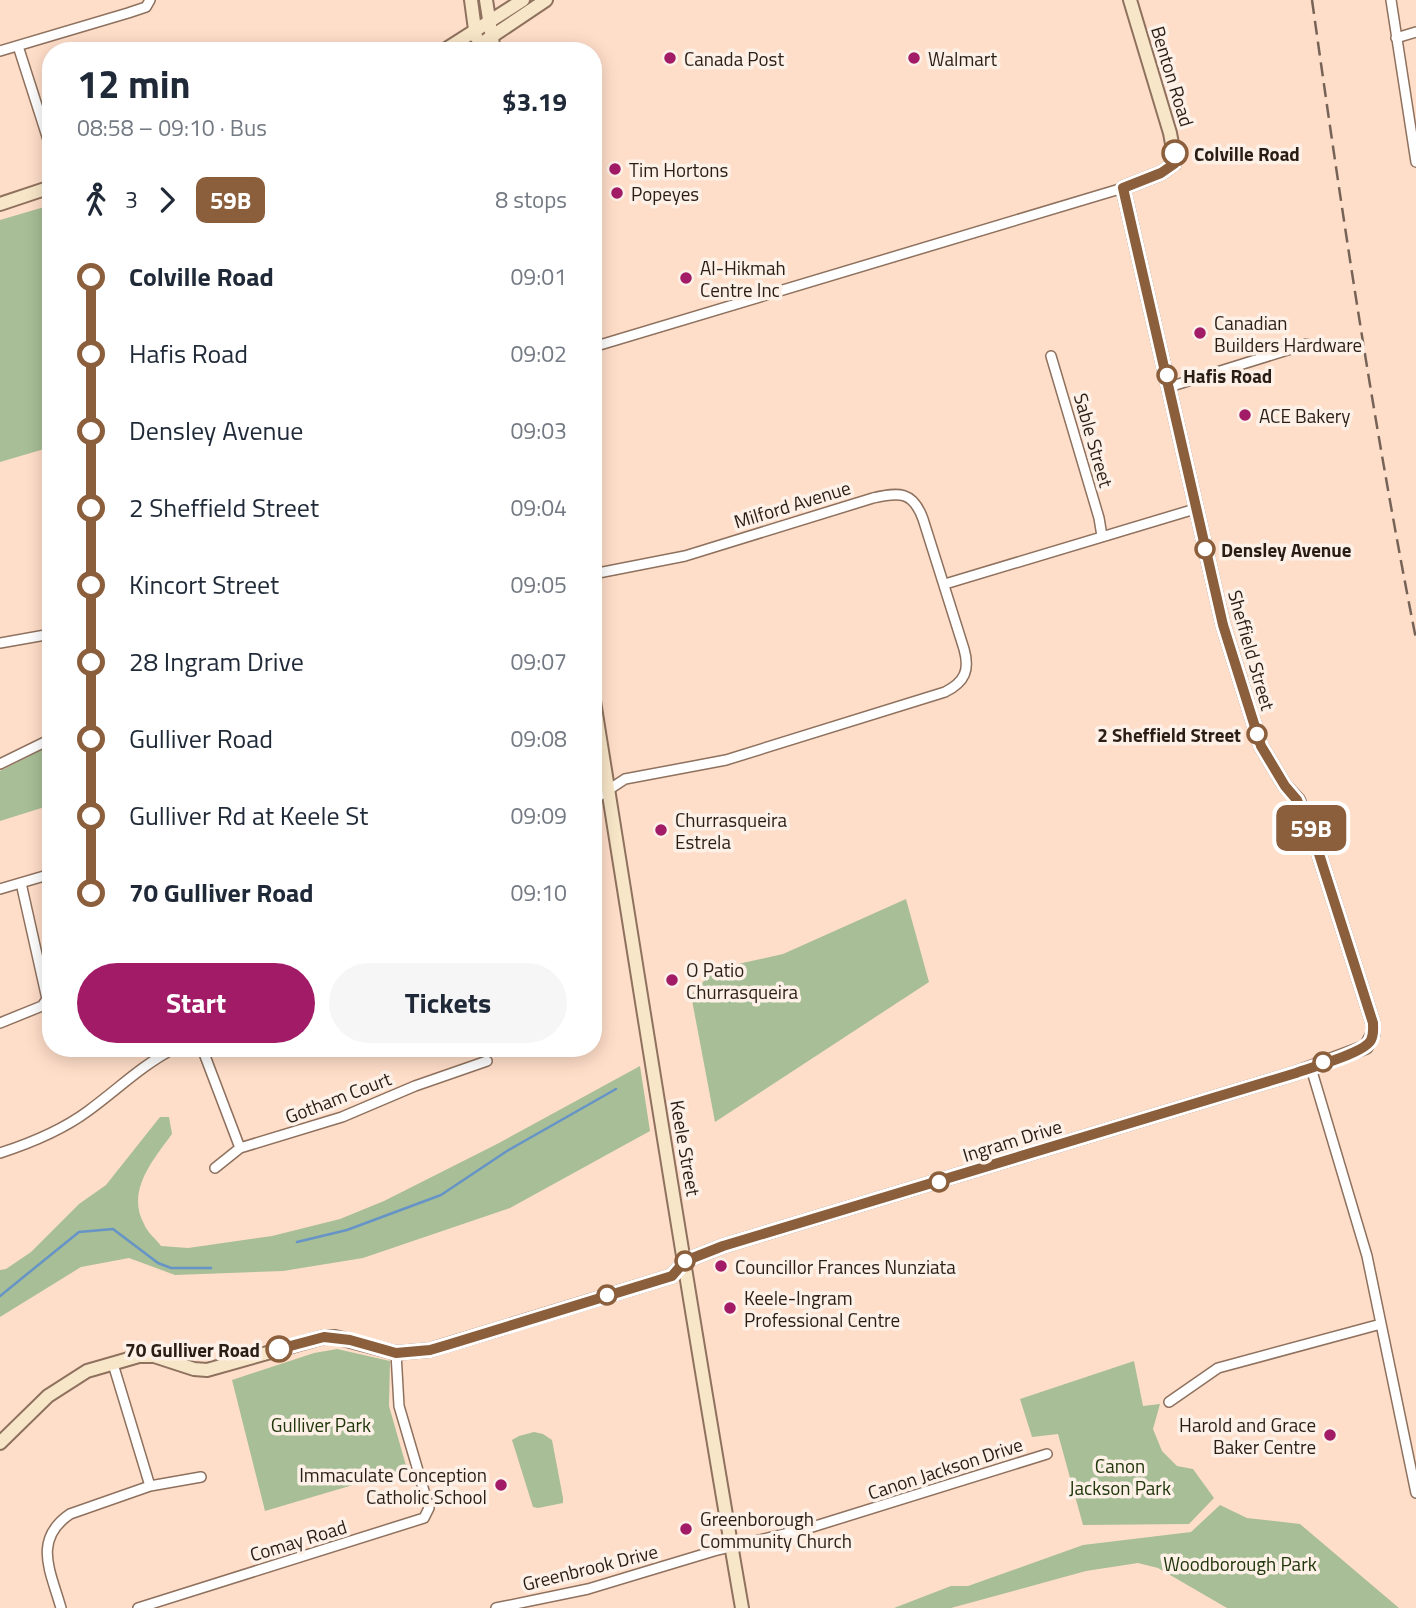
<!DOCTYPE html>
<html lang="en">
<head>
<meta charset="utf-8">
<style>
	:root { --surface:#fff; --page:#f6f6f7; --text:#1f2937; --muted:#747a83; --accent:#a21b67 }
	body { margin:0; font-family:"Titillium Web",sans-serif; background:var(--page); color:var(--text); height:100vh; display:flex; flex-direction:column; font-size:26px; white-space:nowrap }
	* { box-sizing:border-box; margin:0 }
	p { font-size:23px; color:var(--muted) }
	.icon { flex:none; width:38px; height:38px; fill:none; stroke:currentColor; stroke-width:2; stroke-linecap:round; stroke-linejoin:round }
	.map { position:relative; flex:1; overflow:hidden }
	.panel { position:absolute; left:42px; top:42px; width:560px; height:1015px; display:flex; flex-direction:column; background:var(--surface); border-radius:28px; box-shadow:0 4px 18px #0003 }
	.panel>* { flex:none }
	.badge { padding:0 14px; border-radius:10px; font-size:24px; line-height:46px }
	.map>.badge { position:absolute; translate:-50% -50%; box-shadow:0 0 0 4px #fff }
	.legs { display:flex; align-items:center; gap:10px; height:77px; padding:0 35px; font-size:23px }
	.legs p { margin-inline-start:auto }
	.head { display:flex; align-items:center; justify-content:space-between; height:119px; padding:0 35px }
	h1 { font-size:38px; font-weight:700; line-height:52px }
	.primary-button { display:flex; gap:14px; margin-top:auto; padding:14px 35px }
	.primary-button a { flex:1; height:80px; border-radius:42px; background:var(--accent); color:#fff; font-size:28px; font-weight:700; line-height:80px; text-align:center }
	.primary-button a+a { background:var(--page); color:var(--text) }
	ul { padding:0 35px; list-style:none }
	li { display:flex; align-items:center; gap:24px; height:77px; font-size:26px }
	li i { display:grid; place-items:center; width:10px; height:100%; margin:0 9px; background:currentColor }
	li i::after { content:''; width:18px; height:18px; margin:-9px; border:5px solid; border-radius:50%; background:var(--surface) }
	li p { margin-inline-start:auto }
	li:first-child i { background:linear-gradient(#0000 50%,currentColor 0) }
	li:last-child i { background:linear-gradient(currentColor 50%,#0000 0) }
	.map>svg:first-child { display:block }
</style>
</head>
<body>
<div class="map">
<svg width="1416" height="1608" viewBox="0 0 1416 1608">
	<rect width="100%" height="100%" fill="#ffdec9"/>
	<path fill="#a7be96" d="M51,205V447L0,462V220Z
		M51,745V805L0,821V771Z
		M906,899L929,982L715,1122L691,995L715,969L783,954Z
		M640,1066L650,1131L510,1208L363,1258L283,1271L175,1275L129,1258L81,1267L0,1317V1270L6,1269L31,1252L79,1204L106,1185L160,1117H169L172,1134C153,1160 126,1191 144,1224C147,1232 156,1239 161,1246L188,1248L272,1236L340,1219L384,1201L497,1144Z
		M337,1349L390,1361L389,1406L407,1469L265,1511L232,1380L314,1353Z
		M1134,1361L1143,1406L1160,1404L1153,1429L1162,1451L1177,1466L1193,1469L1214,1498L1189,1524L1083,1525L1058,1434L1032,1437L1020,1399Z
		M534,1432L543,1434L552,1440L563,1498V1503L538,1508L533,1507L512,1440L519,1436Z
		M1220,1505L1247,1518L1300,1524L1399,1608H1227L1158,1568L1138,1563L1086,1571L951,1608H894L951,1586H968L1083,1545L1191,1532Z"/>
	<g fill="none" stroke-linecap="round" stroke-linejoin="round">
		<path stroke="#6694c6" stroke-width="2.5" d="M297,1242L347,1230L441,1195L507,1151L616,1089
			M0,1296L79,1232L113,1229L158,1263L171,1268H211"/>
		<g stroke="#8e715e" stroke-width="12">
			<path id="street" d="M1391,0L1416,162
				M1396,38L1416,32
				M18,46L51,149
				M0,51L128,13L146,7L150,0
				M593,347L1123,188
				M1051,356L1099,518L1102,536
				M1169,387L1307,344
				M593,574L685,556L873,498C899,492 913,491 923,519L964,649C970,670 965,682 945,692L726,760L625,779L593,800
				M945,584L1195,509
				M0,643L51,634
				M0,764L51,739
				M0,889L51,874
				M0,1023L42,1006L47,999L21,883
				M202,1048L240,1148
				M1311,1068L1367,1256L1416,1493
				M0,1153C31,1143 61,1131 88,1111C117,1090 142,1065 175,1048
				M215,1168L240,1148L342,1117L415,1086L487,1061
				M113,1364L150,1486
				M1169,1402L1218,1368L1381,1324
				M61,1608C51,1572 32,1540 70,1514L150,1486L201,1477
				M138,1608L424,1518L429,1508L399,1406L396,1353
				M496,1608L588,1589L714,1551L809,1528L1047,1454"/>
		</g>
		<g stroke="#8e715e" stroke-width="16">
			<path id="secondary" d="M471,0L476,37
				M486,0L494,51
				M443,51L523,0
				M470,51L546,0
				M0,204L51,187
				M593,695C642,1000 689,1304 742,1608
				M0,1443L48,1396L87,1371L139,1356H154L194,1369L207,1370L324,1337H335L396,1353L430,1350L672,1276L685,1261L723,1246L1296,1073L1366,1047L1373,1034V1023L1312,832L1298,800L1285,786L1261,746L1223,625L1123,188L1161,173L1174,164L1175,160L1170,133L1130,0"/>
		</g>
		<use href="#street" stroke="#fff" stroke-width="9"/>
		<use href="#secondary" stroke="#f8e6c8" stroke-width="12"/>
		<path stroke="#766357" stroke-width="2.5" stroke-dasharray="14 7" stroke-linecap="butt" d="M1312,0C1342,214 1374,427 1416,639"/>
	</g>
	<g fill="none" stroke-linecap="round" stroke-linejoin="round">
		<g stroke="#fff" stroke-width="16">
			<path id="line-1" d="M279,1349L324,1337L350,1340L396,1353L430,1350L447,1345L672,1276L685,1261L723,1246L1296,1073C1312,1067 1365,1053 1371,1040C1374,1034 1373,1029 1373,1023L1312,832L1297,800L1285,786L1261,746L1223,625L1123,188L1161,173L1174,164L1175,153"/>
		</g>
		<use href="#line-1" stroke="#8b5e3c" stroke-width="10"/>
	</g>
	<g fill="#a21b67" stroke="#fdf0e7" stroke-width="2.5">
		<circle cx="670" cy="58" r="7"/>
		<circle cx="914" cy="58" r="7"/>
		<circle cx="615" cy="169" r="7"/>
		<circle cx="617" cy="193" r="7"/>
		<circle cx="686" cy="278" r="7"/>
		<circle cx="1200" cy="333" r="7"/>
		<circle cx="1245" cy="415" r="7"/>
		<circle cx="661" cy="830" r="7"/>
		<circle cx="672" cy="980" r="7"/>
		<circle cx="721" cy="1266" r="7"/>
		<circle cx="730" cy="1308" r="7"/>
		<circle cx="1330" cy="1435" r="7"/>
		<circle cx="501" cy="1485" r="7"/>
		<circle cx="686" cy="1529" r="7"/>
	</g>
	<g fill="#fff" stroke="#8b5e3c" stroke-width="3.5">
		<circle cx="1175" cy="153" r="12"/>
		<circle cx="1167" cy="375" r="9"/>
		<circle cx="1205" cy="549" r="9"/>
		<circle cx="1257" cy="734" r="9"/>
		<circle cx="1323" cy="1062" r="9"/>
		<circle cx="939" cy="1182" r="9"/>
		<circle cx="685" cy="1261" r="9"/>
		<circle cx="607" cy="1295" r="9"/>
		<circle cx="279" cy="1349" r="12"/>
	</g>
	<g text-anchor="middle" dominant-baseline="central" stroke-width="7" stroke-linejoin="round" paint-order="stroke">
		<g font-size="19" fill="#291e16" stroke="#fdf0e7" text-anchor="start">
			<text x="684" y="58">Canada Post</text>
			<text x="928" y="58">Walmart</text>
			<text x="629" y="169">Tim Hortons</text>
			<text x="631" y="193">Popeyes</text>
			<text x="700" y="267">Al-Hikmah<tspan x="700" dy="22">Centre Inc</tspan></text>
			<text x="1214" y="322">Canadian<tspan x="1214" dy="22">Builders Hardware</tspan></text>
			<text x="1259" y="415">ACE Bakery</text>
			<text x="675" y="819">Churrasqueira<tspan x="675" dy="22">Estrela</tspan></text>
			<text x="686" y="969">O Patio<tspan x="686" dy="22">Churrasqueira</tspan></text>
			<text x="735" y="1266">Councillor Frances Nunziata</text>
			<text x="744" y="1297">Keele-Ingram<tspan x="744" dy="22">Professional Centre</tspan></text>
			<text x="1316" y="1424" text-anchor="end">Harold and Grace<tspan x="1316" dy="22">Baker Centre</tspan></text>
			<text x="487" y="1474" text-anchor="end">Immaculate Conception<tspan x="487" dy="22">Catholic School</tspan></text>
			<text x="700" y="1518">Greenborough<tspan x="700" dy="22">Community Church</tspan></text>
		</g>
		<g font-size="19" fill="#291e16" stroke="#fdf0e7">
			<text transform="translate(1173 76) rotate(73)">Benton Road</text>
			<text transform="translate(1094 440) rotate(74)">Sable Street</text>
			<text transform="translate(792 504) rotate(-17)">Milford Avenue</text>
			<text transform="translate(1252 650) rotate(74)">Sheffield Street</text>
			<text transform="translate(338 1097) rotate(-21)">Gotham Court</text>
			<text transform="translate(1012 1140) rotate(-17)">Ingram Drive</text>
			<text transform="translate(686 1148) rotate(80)">Keele Street</text>
			<text transform="translate(945 1468) rotate(-18)">Canon Jackson Drive</text>
			<text transform="translate(298 1540) rotate(-17)">Comay Road</text>
			<text transform="translate(590 1567) rotate(-14)">Greenbrook Drive</text>
		</g>
		<g font-size="19" font-weight="bold" fill="#291e16" stroke="#fdf0e7" text-anchor="start">
			<text x="1194" y="153">Colville Road</text>
			<text x="1183" y="375">Hafis Road</text>
			<text x="1221" y="549">Densley Avenue</text>
			<text x="1241" y="734" text-anchor="end">2 Sheffield Street</text>
			<text x="260" y="1349" text-anchor="end">70 Gulliver Road</text>
		</g>
		<g font-size="19" fill="#20370b" stroke="#fdf0e7">
			<text x="321" y="1424">Gulliver Park</text>
			<text x="1120" y="1465">Canon<tspan x="1120" dy="22">Jackson Park</tspan></text>
			<text x="1240" y="1563">Woodborough Park</text>
		</g>
	</g>
</svg>
<b class="badge" style="left:1311px;top:828px;background:#8b5e3c;color:#fff">59B</b>
<section class="panel">
<div class="head"><div><h1>12 min</h1><p>08:58 – 09:10 · Bus</p></div><b>$3.19</b></div>
<div class="legs"><svg class="icon" aria-label="walk" viewBox="0 0 24 24"><circle cx="13" cy="4" r="2"/><path d="M13 8l-2 6 4 7M11 14l-3 7M7 12l3-4h3l4 4"/></svg>3<svg class="icon" aria-label="forward" viewBox="0 0 24 24"><path d="M9 5l7 7-7 7"/></svg><b class="badge" style="background:#8b5e3c;color:#fff">59B</b><p>8 stops</p></div>
<ul>
<li><i style="color:#8b5e3c"></i><b>Colville Road</b><p>09:01</p></li>
<li><i style="color:#8b5e3c"></i><span>Hafis Road</span><p>09:02</p></li>
<li><i style="color:#8b5e3c"></i><span>Densley Avenue</span><p>09:03</p></li>
<li><i style="color:#8b5e3c"></i><span>2 Sheffield Street</span><p>09:04</p></li>
<li><i style="color:#8b5e3c"></i><span>Kincort Street</span><p>09:05</p></li>
<li><i style="color:#8b5e3c"></i><span>28 Ingram Drive</span><p>09:07</p></li>
<li><i style="color:#8b5e3c"></i><span>Gulliver Road</span><p>09:08</p></li>
<li><i style="color:#8b5e3c"></i><span>Gulliver Rd at Keele St</span><p>09:09</p></li>
<li><i style="color:#8b5e3c"></i><b>70 Gulliver Road</b><p>09:10</p></li>
</ul>
<div class="primary-button"><a>Start</a><a>Tickets</a></div>
</section>
</div>
</body>
</html>
